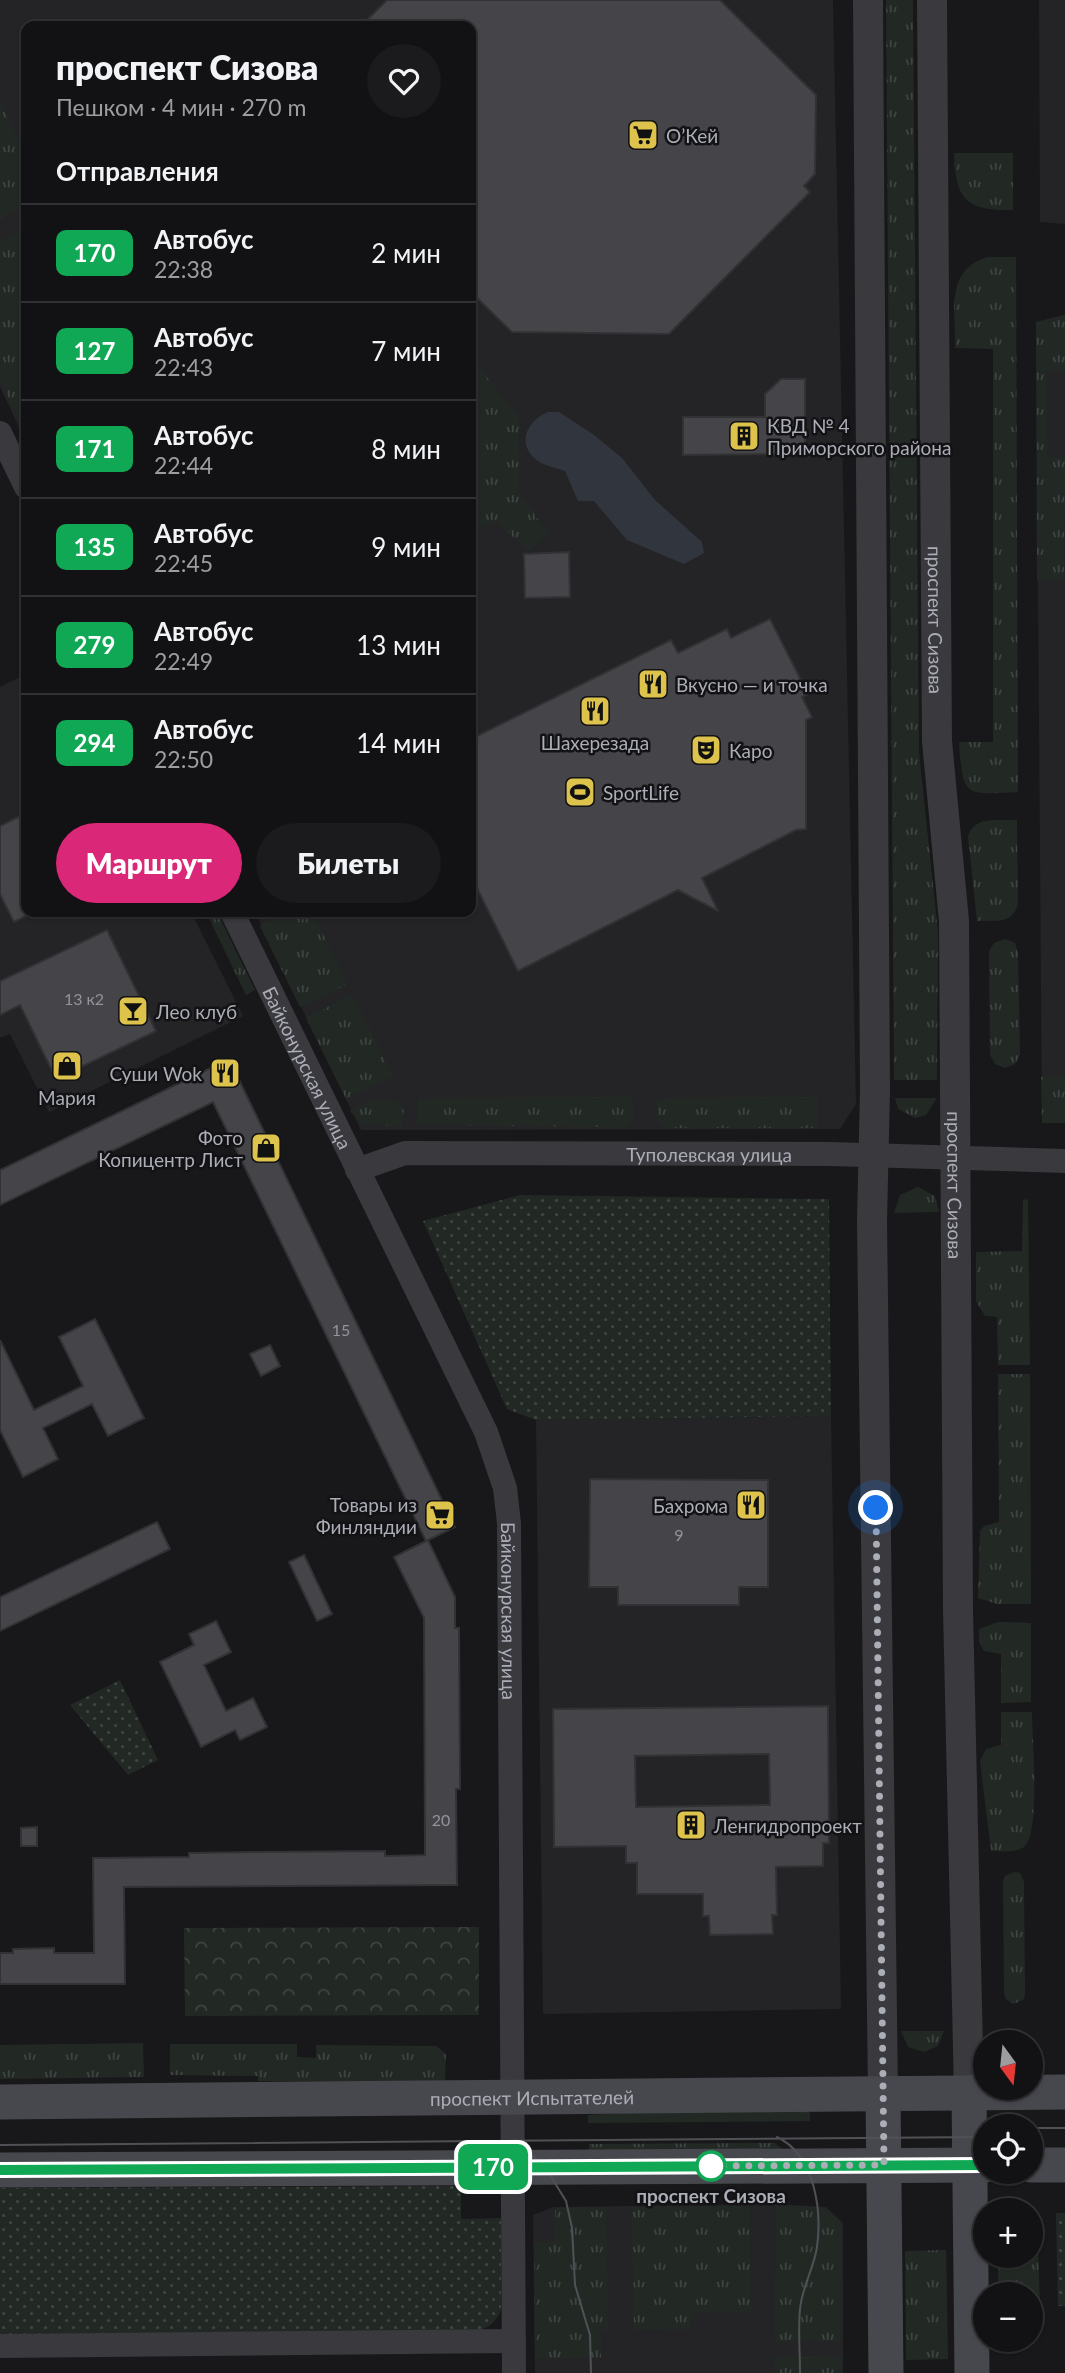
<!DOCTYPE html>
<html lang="ru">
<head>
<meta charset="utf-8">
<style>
	:root { --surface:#121113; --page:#1b1a1c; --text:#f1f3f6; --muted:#9c9da0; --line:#313133; --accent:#db2777 }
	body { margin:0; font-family:Lato,sans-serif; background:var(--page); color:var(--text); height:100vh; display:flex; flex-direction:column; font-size:26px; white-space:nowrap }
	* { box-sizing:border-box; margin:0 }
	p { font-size:23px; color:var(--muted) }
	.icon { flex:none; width:38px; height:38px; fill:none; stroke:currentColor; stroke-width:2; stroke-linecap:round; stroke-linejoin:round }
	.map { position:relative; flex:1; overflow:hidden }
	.drawer { position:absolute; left:21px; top:21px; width:455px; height:896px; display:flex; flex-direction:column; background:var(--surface); border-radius:14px; box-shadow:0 2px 5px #0004,0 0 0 2px var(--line) }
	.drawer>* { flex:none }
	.badge { padding:0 14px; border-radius:10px; font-size:24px; line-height:46px }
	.needle { width:46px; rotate:165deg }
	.fabs { position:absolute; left:973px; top:2030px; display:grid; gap:14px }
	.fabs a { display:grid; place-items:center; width:70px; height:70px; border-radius:50%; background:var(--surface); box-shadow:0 2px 5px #0004,0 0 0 2px var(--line); font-size:35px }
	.you { position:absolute; width:35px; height:35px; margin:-18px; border:5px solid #fff; border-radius:50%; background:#1a73e8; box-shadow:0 0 0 10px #1a73e833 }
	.map>.badge { position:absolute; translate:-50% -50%; box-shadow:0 0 0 4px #fff }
	h2 { padding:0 35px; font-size:26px; line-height:63px }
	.round { display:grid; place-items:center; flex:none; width:74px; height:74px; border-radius:37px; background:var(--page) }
	.summary { display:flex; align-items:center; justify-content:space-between; height:119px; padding:0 35px }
	h1 { font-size:33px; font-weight:800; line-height:52px }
	.cta { display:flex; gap:14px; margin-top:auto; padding:14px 35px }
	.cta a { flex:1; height:80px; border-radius:42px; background:var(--accent); color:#fff; font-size:28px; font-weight:800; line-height:80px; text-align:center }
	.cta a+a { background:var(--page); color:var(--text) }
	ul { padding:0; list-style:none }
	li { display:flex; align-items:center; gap:21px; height:98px; padding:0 35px; border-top:2px solid var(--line) }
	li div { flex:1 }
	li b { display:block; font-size:26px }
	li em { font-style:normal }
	li .badge { min-width:77px; font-weight:700; text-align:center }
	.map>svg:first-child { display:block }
</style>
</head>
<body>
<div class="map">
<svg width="1065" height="2373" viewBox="0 0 1065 2373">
	<defs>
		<pattern id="grass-tufts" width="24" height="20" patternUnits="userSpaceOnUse" patternTransform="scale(1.75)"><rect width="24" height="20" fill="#222924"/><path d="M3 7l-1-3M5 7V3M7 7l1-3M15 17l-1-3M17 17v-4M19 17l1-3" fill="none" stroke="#3f4542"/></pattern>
		<pattern id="forest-crowns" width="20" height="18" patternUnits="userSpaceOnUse" patternTransform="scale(1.75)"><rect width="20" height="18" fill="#222924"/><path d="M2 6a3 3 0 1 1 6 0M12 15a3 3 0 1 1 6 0" fill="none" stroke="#3f4542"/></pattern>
		<pattern id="park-dots" width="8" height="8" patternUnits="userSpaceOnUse" patternTransform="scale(1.75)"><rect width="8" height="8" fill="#222924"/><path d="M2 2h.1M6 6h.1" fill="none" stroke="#3f4542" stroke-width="1.8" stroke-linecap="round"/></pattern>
	</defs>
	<rect width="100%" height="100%" fill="#181719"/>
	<path fill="#242426" d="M0,0H833L856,1104L840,1129L361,1130L255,912H471V26H26V442L0,387Z
		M1039,0H1065V224L1040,222Z
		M1065,315V1123H1042L1036,322Z
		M26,674V912H191L243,1016L49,1112L10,1034L0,1038V687Z
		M831,1416L841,2009L543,2014L536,1420Z
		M774,2204L826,2207L843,2223V2373H535L533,2215L554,2207Z"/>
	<path fill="url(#grass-tufts)" d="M886,0H913L919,752L938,933L937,1080H894Z
		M0,103L26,156V205L0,219Z
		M954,153H1013V210C967,211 955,200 954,153Z
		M26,228V434L0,380V242Z
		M988,257H1016L1018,792C964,795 963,797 959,742H993V349L955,348C956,311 944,270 988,257Z
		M1065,315V371H1047V457L1065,458L1064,575L1062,580L1037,581L1036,322Z
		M471,357L519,418L518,491L549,535L528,550L495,521L471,533Z
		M1017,820L1018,904C1012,925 996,920 977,921L968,837C974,815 998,821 1017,820Z
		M206,912H217L255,990L246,995Z
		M290,912H312L348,984L300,1007L260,926Z
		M1005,939L1015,943L1018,953L1020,1055L1015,1064L1005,1068L995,1064L990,1055L989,951L994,943Z
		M352,995L393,1076L346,1099L306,1018Z
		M1041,1077H1065V1123H1042Z
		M633,1097V1119L625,1127L417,1125L418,1098Z
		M817,1097L818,1128H665L657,1120V1098Z
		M895,1098H937L926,1115L915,1118L898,1109Z
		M374,1100H390L404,1107L402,1127L363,1124L350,1111Z
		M918,1187L935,1196L939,1212L894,1213L900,1195Z
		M1028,1199L1030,1365H998L997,1317L985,1316L976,1301V1252L1022,1251L1023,1200Z
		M998,1374H1030L1031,1604H997L978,1598L980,1531L984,1526L999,1522Z
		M998,1622L1031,1623V1702L1001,1703V1654L984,1651L979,1642V1629Z
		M1001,1712H1032C1032,1736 1041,1834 1024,1847C1015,1853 1002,1851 991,1851L980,1761L986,1749L1001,1745Z
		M1014,1872L1020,1873L1024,1882L1025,1993L1024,1999L1014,2004L1006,1999L1004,1993L1003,1882L1005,1876Z
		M901,2031H944L938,2046L924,2052L908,2047Z
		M143,2043L144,2077L0,2079V2045Z
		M170,2044H297V2057L316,2058V2045L436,2046L446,2054L445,2082L258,2081V2076L170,2075Z
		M810,2109V2121L588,2123V2115L656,2111Z
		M775,2143L789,2155L589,2153V2144Z
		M776,2205L826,2208L841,2223L840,2341L775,2342Z
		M749,2206L751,2312L691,2313V2329L634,2330L632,2207Z
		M606,2207L608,2330L601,2331V2358H535L534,2242H555V2208Z
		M946,2250L948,2359L906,2360L905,2251Z
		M1031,2250H1038L1040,2306H1031V2294H998V2256H1031Z
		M775,2357H841V2373H766L775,2372Z"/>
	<path fill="url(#forest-crowns)" d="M479,1927V2015L185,2016L184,1928Z"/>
	<path fill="url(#park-dots)" d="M520,1195L829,1199L831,1416L536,1420L507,1409L423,1221Z
		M120,1680L158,1760L128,1775L70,1705Z
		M461,2186V2219L501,2218V2310C496,2322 490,2327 478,2331L0,2334V2188Z
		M1056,2213H1065V2306H1058Z"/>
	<path fill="#31363e" d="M548,412H559L594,435L622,458L655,500L702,542L704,553L684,564L627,540L594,501H578L565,471C557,468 545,466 538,461C515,444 527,421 548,412Z"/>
	<path fill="#454549" stroke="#323235" stroke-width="2" fill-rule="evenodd" d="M387,0H720L816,95L815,174L804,186L810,192L669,334L512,332L471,292V26H361Z
		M781,379H805V454L683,455V417H765V394Z
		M569,552L570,597L525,598L524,554Z
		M770,619L808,694L802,697L812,717L806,720V829L796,830L702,878L718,911L678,890L518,971L471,876V739L671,640L678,653L727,629L731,638Z
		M26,813V916L14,922L0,894V826Z
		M107,930L156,1031L56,1079L20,1005L0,1015V981Z
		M229,1059L455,1527L428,1540L455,1597V1628H459L460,1789H456L457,1885L124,1887L125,1984H0V1953H13V1949L54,1948V1953H94L93,1858L189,1857V1853L258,1852L385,1851V1856L425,1855L424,1618L394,1557L426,1541L213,1102L0,1205V1170Z
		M95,1319L144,1418L108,1436L92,1404L43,1428L58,1459L23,1477L0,1430V1340L34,1410L83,1386L59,1337Z
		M270,1345L280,1366L261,1376L250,1354Z
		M590,1479L768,1480V1587H739V1605H618V1587H589Z
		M157,1522L170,1549L0,1631V1597Z
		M304,1555L332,1614L317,1621L289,1562Z
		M216,1621L231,1652L204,1665L226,1711L253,1698L267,1727L240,1740L235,1730L201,1747L160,1662L194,1645L189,1634Z
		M828,1706L829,1843H823V1866L776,1867L777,1915H772L773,1934L710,1935L709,1916H703V1894H637V1863H626V1846L554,1847L553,1709ZM769,1754L770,1805L636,1807L635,1756Z
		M37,1827V1846H21V1828Z"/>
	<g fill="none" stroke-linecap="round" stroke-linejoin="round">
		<g stroke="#39393e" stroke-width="24">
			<path d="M0,433L26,487"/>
			<path id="s1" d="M232,912L486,1432L505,1488L509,1523L514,2373"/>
			<path id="s2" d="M357,1170L405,1153L830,1154L1065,1161"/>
			<path d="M0,2346L514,2341"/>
		</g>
		<g stroke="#39393e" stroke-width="30">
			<path d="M868,0L875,1090L872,1221L883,2094"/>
			<path id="s3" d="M932,0L937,741L954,921L958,1609L969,2093"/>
		</g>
		<g stroke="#47484d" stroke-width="35">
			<path d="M969,2093L972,2373"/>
			<path d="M883,2094L886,2373"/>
			<path id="s4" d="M0,2102L1065,2092"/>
			<path d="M1031,2165H1065"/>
			<path d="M0,2170L985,2165"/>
		</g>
		<path stroke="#505156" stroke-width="2" d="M1031,2128H1065
			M777,2137C815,2155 822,2210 817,2247C814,2268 802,2287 800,2309C798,2330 800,2352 800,2373
			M506,2144L534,2157L545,2167L566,2201L572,2228L575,2285L590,2335L591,2373
			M0,2145L985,2137"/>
	</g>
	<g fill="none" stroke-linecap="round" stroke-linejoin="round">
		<g stroke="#fff" stroke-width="16">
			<path id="line" d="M0,2170L985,2165"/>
		</g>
		<use href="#line" stroke="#10a855" stroke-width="10"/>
		<path stroke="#abadb7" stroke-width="7" stroke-dasharray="0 12.6" d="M711,2166L884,2165L876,1508"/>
	</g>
	<defs>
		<g id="supermarket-square" transform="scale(1.575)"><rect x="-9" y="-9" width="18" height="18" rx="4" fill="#ddc24c" stroke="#131214"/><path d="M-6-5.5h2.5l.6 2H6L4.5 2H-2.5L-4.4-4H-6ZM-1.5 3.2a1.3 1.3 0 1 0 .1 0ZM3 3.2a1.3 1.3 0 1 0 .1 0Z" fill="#111"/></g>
		<g id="building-square" transform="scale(1.575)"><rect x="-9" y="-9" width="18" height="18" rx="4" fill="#ddc24c" stroke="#131214"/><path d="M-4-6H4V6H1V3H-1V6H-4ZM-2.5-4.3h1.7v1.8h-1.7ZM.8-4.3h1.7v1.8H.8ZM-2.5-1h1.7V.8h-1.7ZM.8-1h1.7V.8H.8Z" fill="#111"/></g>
		<g id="restaurant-square" transform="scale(1.575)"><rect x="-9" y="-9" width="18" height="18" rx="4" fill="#ddc24c" stroke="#131214"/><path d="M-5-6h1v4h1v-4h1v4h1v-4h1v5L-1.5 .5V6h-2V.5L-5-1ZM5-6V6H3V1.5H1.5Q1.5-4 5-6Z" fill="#111"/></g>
		<g id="theatre-square" transform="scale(1.575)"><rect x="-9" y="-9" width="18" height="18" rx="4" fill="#ddc24c" stroke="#131214"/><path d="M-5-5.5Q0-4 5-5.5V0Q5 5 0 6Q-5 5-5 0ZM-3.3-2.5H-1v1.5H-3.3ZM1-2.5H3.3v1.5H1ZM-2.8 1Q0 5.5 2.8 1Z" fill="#111"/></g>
		<g id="stadium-square" transform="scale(1.575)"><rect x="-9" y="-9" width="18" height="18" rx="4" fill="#ddc24c" stroke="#131214"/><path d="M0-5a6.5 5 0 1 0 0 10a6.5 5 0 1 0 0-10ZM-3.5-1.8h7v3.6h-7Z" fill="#111"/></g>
		<g id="bar-square" transform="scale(1.575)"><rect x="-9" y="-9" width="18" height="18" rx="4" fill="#ddc24c" stroke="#131214"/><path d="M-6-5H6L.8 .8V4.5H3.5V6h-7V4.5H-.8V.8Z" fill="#111"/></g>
		<g id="shop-square" transform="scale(1.575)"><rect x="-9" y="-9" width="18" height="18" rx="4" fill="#ddc24c" stroke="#131214"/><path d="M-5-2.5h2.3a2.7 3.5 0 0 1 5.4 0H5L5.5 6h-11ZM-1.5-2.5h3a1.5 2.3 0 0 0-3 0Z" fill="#111"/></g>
	</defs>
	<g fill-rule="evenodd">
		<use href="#supermarket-square" x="643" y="135"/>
		<use href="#building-square" x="744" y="436"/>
		<use href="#restaurant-square" x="653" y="684"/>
		<use href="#restaurant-square" x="595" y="711"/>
		<use href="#theatre-square" x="706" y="750"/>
		<use href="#stadium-square" x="580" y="792"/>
		<use href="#bar-square" x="133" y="1011"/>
		<use href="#shop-square" x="67" y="1066"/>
		<use href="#restaurant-square" x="225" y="1073"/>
		<use href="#shop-square" x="266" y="1148"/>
		<use href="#restaurant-square" x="751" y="1505"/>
		<use href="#supermarket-square" x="440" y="1515"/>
		<use href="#building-square" x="691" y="1825"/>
	</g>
	<circle fill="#fff" stroke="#10a855" stroke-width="3.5" cx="711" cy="2166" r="14"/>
	<g text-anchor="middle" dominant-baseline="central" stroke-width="5" stroke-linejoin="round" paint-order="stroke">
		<g font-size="16" fill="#92939c">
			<text x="84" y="998">13 к2</text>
			<text x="341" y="1329">15</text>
			<text x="679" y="1534">9</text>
			<text x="441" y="1819">20</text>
		</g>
		<g font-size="19" fill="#abadb7" stroke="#131214" text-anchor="start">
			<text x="666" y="135">О’Кей</text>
			<text x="767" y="425">КВД № 4<tspan x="767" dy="22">Приморского района</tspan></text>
			<text x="676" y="684">Вкусно — и точка</text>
			<text x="595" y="742" text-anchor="middle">Шахерезада</text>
			<text x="729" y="750">Каро</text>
			<text x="603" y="792">SportLife</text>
			<text x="156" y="1011">Лео клуб</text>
			<text x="202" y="1073" text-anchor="end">Суши Wok</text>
			<text x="67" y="1097" text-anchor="middle">Мария</text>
			<text x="243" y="1137" text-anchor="end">Фото<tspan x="243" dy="22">Копицентр Лист</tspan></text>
			<text x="417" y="1504" text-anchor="end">Товары из<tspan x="417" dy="22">Финляндии</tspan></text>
			<text x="728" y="1505" text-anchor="end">Бахрома</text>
			<text x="714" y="1825">Ленгидропроект</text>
		</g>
		<g font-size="19" fill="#abadb7" stroke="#131214">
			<text stroke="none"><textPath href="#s3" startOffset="620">проспект Сизова</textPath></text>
			<text stroke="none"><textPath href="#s1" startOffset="173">Байконурская улица</textPath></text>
			<text stroke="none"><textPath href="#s2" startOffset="355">Туполевская улица</textPath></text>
			<text stroke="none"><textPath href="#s3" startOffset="1186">проспект Сизова</textPath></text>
			<text stroke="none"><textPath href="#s1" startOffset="761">Байконурская улица</textPath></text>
			<text stroke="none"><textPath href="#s4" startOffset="532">проспект Испытателей</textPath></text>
		</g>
		<g font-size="19" font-weight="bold" fill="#abadb7" stroke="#131214">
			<text x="711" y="2195">проспект Сизова</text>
		</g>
	</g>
</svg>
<div class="fabs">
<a><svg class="needle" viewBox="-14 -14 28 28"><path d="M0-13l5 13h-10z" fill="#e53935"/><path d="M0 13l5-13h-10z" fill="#9c9da0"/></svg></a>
<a><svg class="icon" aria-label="locate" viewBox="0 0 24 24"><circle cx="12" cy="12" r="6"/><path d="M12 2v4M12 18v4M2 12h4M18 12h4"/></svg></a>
<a>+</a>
<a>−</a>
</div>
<div class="you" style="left:876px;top:1508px"></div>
<b class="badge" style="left:493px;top:2167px;background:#10a855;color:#fff">170</b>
<section class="drawer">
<div class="summary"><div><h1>проспект Сизова</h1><p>Пешком · 4 мин · 270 m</p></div><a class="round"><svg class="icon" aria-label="heart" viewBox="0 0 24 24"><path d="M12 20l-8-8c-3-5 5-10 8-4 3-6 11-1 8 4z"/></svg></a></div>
<h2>Отправления</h2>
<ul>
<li><span class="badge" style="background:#10a855;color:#fff">170</span><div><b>Автобус</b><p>22:38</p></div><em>2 мин</em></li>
<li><span class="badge" style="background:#10a855;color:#fff">127</span><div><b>Автобус</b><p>22:43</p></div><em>7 мин</em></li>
<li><span class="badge" style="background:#10a855;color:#fff">171</span><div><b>Автобус</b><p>22:44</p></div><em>8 мин</em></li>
<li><span class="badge" style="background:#10a855;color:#fff">135</span><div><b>Автобус</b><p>22:45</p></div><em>9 мин</em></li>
<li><span class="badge" style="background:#10a855;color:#fff">279</span><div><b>Автобус</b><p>22:49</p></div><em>13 мин</em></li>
<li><span class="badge" style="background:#10a855;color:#fff">294</span><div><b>Автобус</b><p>22:50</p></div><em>14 мин</em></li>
</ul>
<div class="cta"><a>Маршрут</a><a>Билеты</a></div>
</section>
</div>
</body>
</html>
